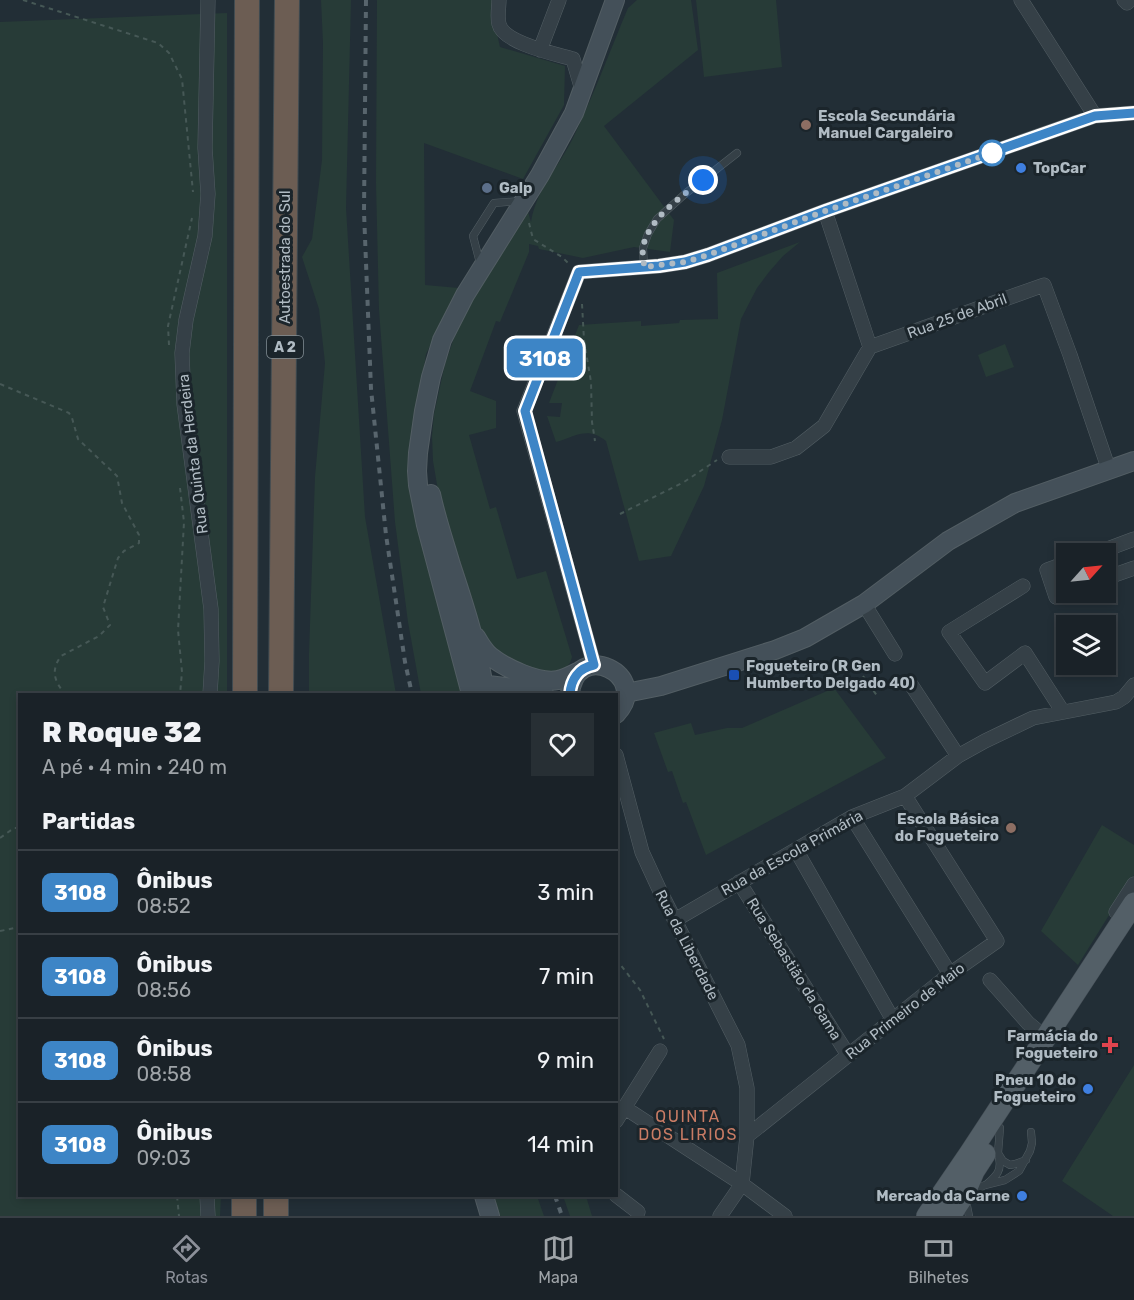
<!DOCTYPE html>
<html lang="pt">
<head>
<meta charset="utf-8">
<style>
	:root { --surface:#1a2228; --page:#272f34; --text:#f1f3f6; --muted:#9fa4a8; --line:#383f45; --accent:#8c9099 }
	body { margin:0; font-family:Rubik,sans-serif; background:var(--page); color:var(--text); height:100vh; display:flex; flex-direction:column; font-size:22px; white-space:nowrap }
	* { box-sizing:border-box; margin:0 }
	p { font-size:20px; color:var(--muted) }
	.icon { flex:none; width:33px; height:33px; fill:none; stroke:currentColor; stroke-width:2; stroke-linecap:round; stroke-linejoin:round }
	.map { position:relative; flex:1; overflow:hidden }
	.drawer { position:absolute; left:18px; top:693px; width:600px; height:504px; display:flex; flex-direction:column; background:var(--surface); border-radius:0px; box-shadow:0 3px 9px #0003,0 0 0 2px var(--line) }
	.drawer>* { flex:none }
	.badge { padding:0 12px; border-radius:9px; font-size:21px; line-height:39px }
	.needle { width:39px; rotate:63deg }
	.buttons { position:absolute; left:1056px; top:543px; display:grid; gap:12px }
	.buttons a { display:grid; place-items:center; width:60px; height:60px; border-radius:0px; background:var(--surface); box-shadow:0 3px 9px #0003,0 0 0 2px var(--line); font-size:30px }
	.you { position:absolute; width:30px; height:30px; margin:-15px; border:4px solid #fff; border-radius:50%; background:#1a73e8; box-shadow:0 0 0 9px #1a73e833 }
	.map>.badge { position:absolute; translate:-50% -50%; box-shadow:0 0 0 3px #fff }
	h2 { padding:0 24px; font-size:22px; line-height:54px }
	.round { display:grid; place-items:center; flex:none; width:63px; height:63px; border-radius:0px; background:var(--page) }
	.head { display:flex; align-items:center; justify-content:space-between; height:102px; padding:0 24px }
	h1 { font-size:28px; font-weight:800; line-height:45px }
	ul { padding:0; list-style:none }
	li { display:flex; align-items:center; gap:18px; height:84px; padding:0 24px; border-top:2px solid var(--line) }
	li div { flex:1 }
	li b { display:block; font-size:22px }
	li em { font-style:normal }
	li .badge { min-width:66px; font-weight:700; text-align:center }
	.menu { display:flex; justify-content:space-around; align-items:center; height:84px; border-top:2px solid var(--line); background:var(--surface); font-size:16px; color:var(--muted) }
	.menu a { display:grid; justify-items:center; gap:3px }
	.menu .on { color:var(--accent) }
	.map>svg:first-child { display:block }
</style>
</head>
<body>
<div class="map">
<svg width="1134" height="1216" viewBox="0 0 1134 1216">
	<rect width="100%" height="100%" fill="#222e36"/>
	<path fill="#273b37" d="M321,0H351L346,208L365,517L396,694H309V654L315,477L325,363L319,309L302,257L312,239L322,160L323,43Z
		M377,0H496L495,25L500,47L565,66L564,105L523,179L424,143L425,285L459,288L426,354L418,407L413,465L463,694H421L408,622L395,522L379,310L376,183Z
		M637,0H691L698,50L604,126L674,220L670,252L634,247L583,258L539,249L538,246L529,244V252L500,322L496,321L470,391L496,401V428L469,435L490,509L496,507L517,579L546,571L572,657L570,663L565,668L551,673L519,665L494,651L478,628L441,508L433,461L432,436L434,414L445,364L455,335L470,304L527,208L531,222C537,187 560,166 574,136C594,94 610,51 628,8Z
		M696,0H776L782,67L704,77Z
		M227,13V694H20V1196H221L220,1216H0V22Z
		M800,242L783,256L769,272L757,288L741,319L722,420L704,486L671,556L639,561L606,441C588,426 576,436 556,442L547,416L560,417L562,403H549L579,325L641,321V326L679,323L680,320L718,319L717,273Z
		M1005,344L1014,367L986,377L978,355Z
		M834,688L886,758L706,855L686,802L683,803L672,771L668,772L654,733L691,723L695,735L727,728H742Z
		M1102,825L1134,845V875L1078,965L1041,931Z
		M1134,1065V1216H1113L1062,1181Z
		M492,1196H537L544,1216H498Z
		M563,1196H586L592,1216H570Z"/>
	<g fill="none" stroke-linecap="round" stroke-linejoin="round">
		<g stroke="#535e64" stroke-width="8">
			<path id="lane" d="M480,263L473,236L494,203L521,201
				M644,267L643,248L648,234L657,219L686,193L737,153
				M1000,1128L998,1153L1003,1161L1010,1165L1015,1164L1026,1160
				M987,1184C996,1176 1002,1171 999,1158
				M971,1192L985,1185L1005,1180L1019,1171L1030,1151L1032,1143L1031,1132
				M966,1201L969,1216"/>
		</g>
		<g stroke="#535e64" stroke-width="15">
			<path id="street" d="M208,0L205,148L208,194L205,236L186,320L182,353L184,404L211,609L212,661L210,694
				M499,0C499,7 497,17 499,24C503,43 556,54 573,59L582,90
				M1021,0L1095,116
				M1124,0L1127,3L1130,0
				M540,50L559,0
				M825,211L870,347
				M729,457H771L796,448L824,426L870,347L1044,285L1070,355L1109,470
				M1094,554L1134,539
				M1066,563L1047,570L1056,597L1068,592
				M1106,578L1134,568
				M1023,586L949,632L985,683L1025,653L1063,712
				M864,604L895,654
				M594,665L524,411L579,272L659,266L685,262L708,255L825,211L1095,116L1134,113
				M910,683L958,756
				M616,755L642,852L660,891L738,1045L747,1088V1136
				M852,817L950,974
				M796,850L893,1020
				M739,882L848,1055
				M1116,912L1134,884
				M675,920L852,817L905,796L958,756L985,741L1033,718L1116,702L1124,697L1134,685
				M990,980L1028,1023L1046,1038
				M625,1108L742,1184L785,1216
				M616,1121L660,1051
				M616,1195L638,1212
				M207,1196L208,1216
				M720,1216L742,1184L747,1136L950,974L997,941L905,796"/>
		</g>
		<g stroke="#535e64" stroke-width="20">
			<path id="secondary" d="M431,494C436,518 444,541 451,565C465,607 479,651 485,694
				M476,637C480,644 484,651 490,656C505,668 539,684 558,680C565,679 573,674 580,671
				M477,676L488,685L521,689L544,694
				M626,693L661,686L775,650L805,638L864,604L948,541L1015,503L1134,461
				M471,694L426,525L418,485L417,471L418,453L424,411L431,377L442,340L465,295L540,175L574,113L615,0
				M570,694C575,638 653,675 616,714
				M484,1196L490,1216"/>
		</g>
		<g stroke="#3f4950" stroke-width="22">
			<path id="primary" d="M927,1216L970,1153L1134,903
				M950,1216L964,1195L974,1171L985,1154"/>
		</g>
		<g stroke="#404b51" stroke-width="26">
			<path id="highway" d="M245,694L247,0
				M281,694L287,0
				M244,1216V1196
				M276,1216V1196"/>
		</g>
		<path stroke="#465856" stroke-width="2" stroke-dasharray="4.5 4.5" stroke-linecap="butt" d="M23,0L158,43L169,53L182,79L193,192
			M529,223L533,239L562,257L569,264
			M582,304L584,340L591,382L592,422L595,441
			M169,345L168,326L192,218
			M0,384L69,413L72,418L78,439L117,476L122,503L139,535V543L124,551L118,558L103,607L110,625L99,636L61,656C50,671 55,682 65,694
			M180,488L184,522L178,630L182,672L180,694
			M620,514L684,482L717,460
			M863,676L878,697
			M0,838L14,828H20
			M0,931L20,927
			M616,959L640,990L664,1039
			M177,1196L179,1216"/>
		<use href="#lane" stroke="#354047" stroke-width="7"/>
		<use href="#street" stroke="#354047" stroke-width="14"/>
		<use href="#secondary" stroke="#445059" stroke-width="18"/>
		<use href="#primary" stroke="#535f67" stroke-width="21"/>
		<use href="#highway" stroke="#6c5d53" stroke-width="24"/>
		<path stroke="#58656d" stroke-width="4" stroke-dasharray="6 6" stroke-linecap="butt" d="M366,0L364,212L371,389L386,535L405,662L412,694
			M555,1196L562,1216"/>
	</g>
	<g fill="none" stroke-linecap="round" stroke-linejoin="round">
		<g stroke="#fff" stroke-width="14">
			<path id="line" d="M570,694C571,680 578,668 594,665L525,411L579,272L659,266L685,262L708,255L825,211L1095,116L1134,113"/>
		</g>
		<use href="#line" stroke="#3d85c6" stroke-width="9"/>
		<path stroke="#b0bbc3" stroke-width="6" stroke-dasharray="0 10.8" d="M703,180C682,196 647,220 643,248C642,254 644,261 644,267L685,262L708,255L825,211L992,153"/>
	</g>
	<g fill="#8d6e63" stroke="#1b252b" stroke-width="2">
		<circle cx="806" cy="125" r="6"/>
		<circle cx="1011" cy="828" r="6"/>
	</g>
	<circle fill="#fff" stroke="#3d85c6" stroke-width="3" cx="992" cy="153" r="12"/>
	<g fill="#3f7fe0" stroke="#1b252b" stroke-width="2">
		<circle cx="1021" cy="168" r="6"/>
		<circle cx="1088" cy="1089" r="6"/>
		<circle cx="1022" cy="1196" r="6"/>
	</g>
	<circle fill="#5c6f8a" stroke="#1b252b" stroke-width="2" cx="487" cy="188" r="6"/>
	<rect fill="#1a4fb4" stroke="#1b252b" stroke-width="2" x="728" y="669" width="12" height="12" rx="3"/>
	<path fill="#e0444e" stroke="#1b252b" stroke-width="2" d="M1107 1036h6v6h6v6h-6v6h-6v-6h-6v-6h6z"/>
	<g text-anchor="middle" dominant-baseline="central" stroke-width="6" stroke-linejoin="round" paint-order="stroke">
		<rect fill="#1b252b" stroke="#838e95" stroke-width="1.5" x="267" y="336" width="36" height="22" rx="4.5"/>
		<g font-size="14" font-weight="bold" fill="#b0bbc3">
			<text x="285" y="347">A 2</text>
		</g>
		<g font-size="15" font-weight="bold" fill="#b0bbc3" stroke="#1b252b" text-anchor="start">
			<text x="818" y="116">Escola Secundária<tspan x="818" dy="17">Manuel Cargaleiro</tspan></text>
			<text x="1033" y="168">TopCar</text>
			<text x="499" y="188">Galp</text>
			<text x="746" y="666">Fogueteiro (R Gen<tspan x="746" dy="17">Humberto Delgado 40)</tspan></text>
			<text x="999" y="819" text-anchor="end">Escola Básica<tspan x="999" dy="17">do Fogueteiro</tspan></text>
			<text x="1098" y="1036" text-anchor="end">Farmácia do<tspan x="1098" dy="17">Fogueteiro</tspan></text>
			<text x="1076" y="1080" text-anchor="end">Pneu 10 do<tspan x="1076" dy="17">Fogueteiro</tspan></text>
			<text x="1010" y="1196" text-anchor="end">Mercado da Carne</text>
		</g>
		<g font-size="15" fill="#b0bbc3" stroke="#1b252b">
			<text transform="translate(285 257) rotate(-90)">Autoestrada do Sul</text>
			<text transform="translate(957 316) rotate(-20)">Rua 25 de Abril</text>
			<text transform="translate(193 454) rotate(-97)">Rua Quinta da Herdeira</text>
			<text transform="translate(792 853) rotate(-29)">Rua da Escola Primária</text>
			<text transform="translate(687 945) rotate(63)">Rua da Liberdade</text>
			<text transform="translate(794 969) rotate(58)">Rua Sebastião da Gama</text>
			<text transform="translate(905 1011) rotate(-38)">Rua Primeiro de Maio</text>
		</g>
		<g font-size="16" letter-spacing="1.5" fill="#c97c65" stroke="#1b252b">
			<text x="688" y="1116">QUINTA<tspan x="688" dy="18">DOS LIRIOS</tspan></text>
		</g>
	</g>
</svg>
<div class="buttons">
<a><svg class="needle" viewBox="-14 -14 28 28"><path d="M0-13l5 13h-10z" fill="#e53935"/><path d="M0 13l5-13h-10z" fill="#9fa4a8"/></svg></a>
<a><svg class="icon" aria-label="layers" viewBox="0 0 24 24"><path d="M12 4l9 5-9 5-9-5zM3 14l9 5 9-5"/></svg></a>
</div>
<div class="you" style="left:703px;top:180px"></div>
<b class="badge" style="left:545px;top:358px;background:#3d85c6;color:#fff">3108</b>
<section class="drawer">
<div class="head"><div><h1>R Roque 32</h1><p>A pé · 4 min · 240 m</p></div><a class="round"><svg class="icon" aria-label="heart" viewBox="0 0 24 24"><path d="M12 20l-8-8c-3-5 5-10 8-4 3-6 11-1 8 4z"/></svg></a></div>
<h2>Partidas</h2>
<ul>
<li><span class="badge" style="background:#3d85c6;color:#fff">3108</span><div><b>Ônibus</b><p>08:52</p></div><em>3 min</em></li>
<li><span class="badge" style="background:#3d85c6;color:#fff">3108</span><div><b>Ônibus</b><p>08:56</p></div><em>7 min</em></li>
<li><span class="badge" style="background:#3d85c6;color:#fff">3108</span><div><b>Ônibus</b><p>08:58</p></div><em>9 min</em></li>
<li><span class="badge" style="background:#3d85c6;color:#fff">3108</span><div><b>Ônibus</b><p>09:03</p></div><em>14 min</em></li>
</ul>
</section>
</div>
<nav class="menu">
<a class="on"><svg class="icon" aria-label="directions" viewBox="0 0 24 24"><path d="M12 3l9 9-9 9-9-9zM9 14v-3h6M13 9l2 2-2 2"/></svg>Rotas</a>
<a><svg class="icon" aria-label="map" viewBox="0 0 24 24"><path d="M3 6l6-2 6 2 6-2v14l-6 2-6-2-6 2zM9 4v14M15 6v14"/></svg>Mapa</a>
<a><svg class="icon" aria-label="tickets" viewBox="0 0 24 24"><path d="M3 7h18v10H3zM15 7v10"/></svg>Bilhetes</a>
</nav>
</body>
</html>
